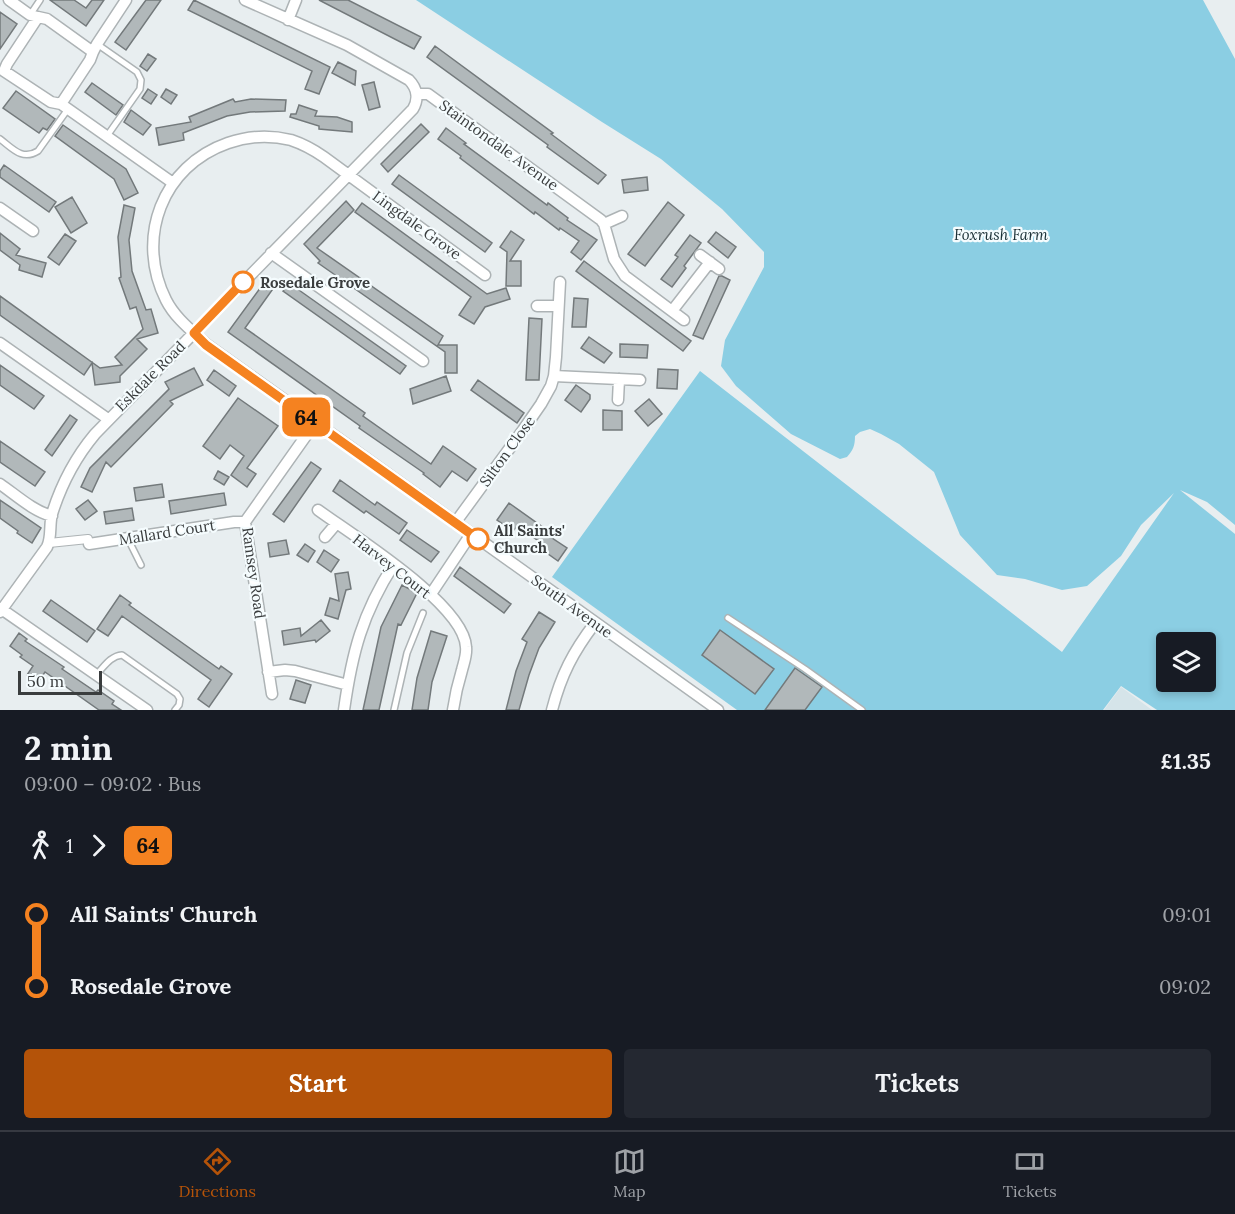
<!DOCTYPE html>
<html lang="en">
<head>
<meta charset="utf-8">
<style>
	:root { --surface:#171b24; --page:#242831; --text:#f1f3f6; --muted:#9ea1a6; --line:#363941; --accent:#b45309 }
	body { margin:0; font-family:Lora,serif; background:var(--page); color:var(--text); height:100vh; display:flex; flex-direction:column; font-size:22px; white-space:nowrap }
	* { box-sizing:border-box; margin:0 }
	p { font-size:20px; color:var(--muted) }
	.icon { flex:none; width:33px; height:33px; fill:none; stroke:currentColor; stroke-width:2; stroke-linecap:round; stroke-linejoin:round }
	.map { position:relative; height:710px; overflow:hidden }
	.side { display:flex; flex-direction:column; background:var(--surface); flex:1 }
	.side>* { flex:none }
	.badge { padding:0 12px; border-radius:9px; font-size:21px; line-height:39px }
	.buttons { position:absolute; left:1156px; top:632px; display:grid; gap:12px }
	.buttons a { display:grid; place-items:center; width:60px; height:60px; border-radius:6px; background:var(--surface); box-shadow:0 3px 9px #0003; font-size:30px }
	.scale { position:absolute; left:18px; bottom:15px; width:84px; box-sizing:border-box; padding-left:6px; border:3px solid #3a3d3e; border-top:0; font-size:16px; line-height:21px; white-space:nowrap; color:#3a3d3e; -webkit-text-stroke:4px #f5fcfe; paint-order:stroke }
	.map>.badge { position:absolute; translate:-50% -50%; box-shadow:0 0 0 3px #fff }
	.legs { display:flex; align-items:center; gap:9px; height:66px; padding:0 24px; font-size:20px }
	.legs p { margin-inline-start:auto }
	.headline { display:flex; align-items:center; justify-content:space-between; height:102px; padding:0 24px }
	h1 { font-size:33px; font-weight:800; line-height:45px }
	.action { display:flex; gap:12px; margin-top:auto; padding:12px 24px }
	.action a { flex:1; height:69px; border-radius:6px; background:var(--accent); color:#fff; font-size:24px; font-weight:800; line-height:69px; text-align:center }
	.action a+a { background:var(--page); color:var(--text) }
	ul { padding:0 24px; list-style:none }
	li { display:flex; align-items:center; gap:21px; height:72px; font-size:22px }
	li i { display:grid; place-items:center; width:9px; height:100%; margin:0 8px; background:currentColor }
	li i::after { content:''; width:15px; height:15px; margin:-8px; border:4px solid; border-radius:50%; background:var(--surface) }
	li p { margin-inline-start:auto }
	li:first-child i { background:linear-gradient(#0000 50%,currentColor 0) }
	li:last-child i { background:linear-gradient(currentColor 50%,#0000 0) }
	.dock { display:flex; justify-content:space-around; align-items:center; height:84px; border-top:2px solid var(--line); background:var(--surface); font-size:16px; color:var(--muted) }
	.dock a { display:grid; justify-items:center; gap:3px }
	.dock .selected { color:var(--accent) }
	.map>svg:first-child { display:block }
</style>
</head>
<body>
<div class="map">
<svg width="1235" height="710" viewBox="0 0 1235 710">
	<rect width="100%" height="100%" fill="#e8eef0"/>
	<path fill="#d5e4e9" d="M1121,687L1152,710H1104Z"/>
	<path fill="#8bcee3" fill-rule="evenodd" d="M416,0H1203L1235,59V525L1207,502L1180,490L1235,534V710H1157L1121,686L1103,710H737L552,577L700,371L1062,652L1174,493L1141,525L1121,556L1087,586L1062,590L1025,579L997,575L960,535L934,472L899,444L881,434L870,429L860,432L855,436C855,446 853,450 847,457L840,459L791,434L736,386L721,366L725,340L764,267V252L722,209L661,159L602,122ZM1167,642H1206V681H1167Z"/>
	<path fill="#b1b8ba" stroke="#73797b" stroke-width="1.5" d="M50,0H74L86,8L92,0H104L86,26Z
		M146,0H161L126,50L115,42Z
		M194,0L330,67L319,94L305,89L312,71L188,10Z
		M319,0H348L421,37L414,49Z
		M0,12L17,24L0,49Z
		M435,46L553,133L551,134L606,175L598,184L547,147L548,145L427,57Z
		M148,54L156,59L147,71L140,66Z
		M338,62L356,71L355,85L332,73Z
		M374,82L380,107L369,110L362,85Z
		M92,83L123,105L116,115L85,92Z
		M148,89L157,95L151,104L142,98Z
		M166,89L177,95L171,104L161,97Z
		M16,91L55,119L47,130L43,128L39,133L3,108Z
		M233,99L235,102L251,99L286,100L285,111L250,112L227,116L183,133L184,140L159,145L156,128L191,122L189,117Z
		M299,105L317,111L315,116L337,117L352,122V132L319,129V126L290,117L291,114H296Z
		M131,110L151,125L143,135L124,122Z
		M421,124L429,132L388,172L381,164Z
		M63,125L126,169L138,193L124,200L114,179L55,136Z
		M446,128L466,143L464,144L547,205L548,203L568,218L567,220L597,240L581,260L571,252L579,241L560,228L559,230L535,212L534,214L460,158L461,156L438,139Z
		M4,165L56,202L49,212L0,177V171Z
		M399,175L492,243L485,252L392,184Z
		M647,177L648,190L624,193L622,180Z
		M72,197L87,223L71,233L55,207Z
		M346,201L354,210L317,248L443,336L438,345H457V373H445V352L318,263L320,261L304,244Z
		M668,202L684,215L645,266L628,254Z
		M362,203L487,294L506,288L510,299L485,307L474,324L459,315L471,297L355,212Z
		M124,205L135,208L129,240L132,271L146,310L151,309L158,333L137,339L147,349L120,376V382L95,385L92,363L84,375L0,315V296L100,368L122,365L115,357L143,329L136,307L130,309L119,278L121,277L118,237Z
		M511,231L524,240L510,261H521V286H506L507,252L500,247Z
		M716,232L736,247L728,258L708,242Z
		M0,233L20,249L16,255L46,263L42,277L19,270L20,265L0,250Z
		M65,234L76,241L59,265L48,257Z
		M690,235L701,243L684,266L686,268L672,287L661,279L678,257L675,255Z
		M584,261L691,341L683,351L576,271Z
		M719,276H722L730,280L703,339L693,335Z
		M266,280L275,286L245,328L365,413L363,416L431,464L443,446L476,469L467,481L452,471L440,487L423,474L424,473L359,428L360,426L228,332Z
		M289,283L406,366L400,374L283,291Z
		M574,298L588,299L586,327H572Z
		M529,318L542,319L539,380H526Z
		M589,337L612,353L604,363L581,348Z
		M620,344L648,345L647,358L620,357Z
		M0,365L44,396L34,409L0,385Z
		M194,368L203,385L170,401L173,404L111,467L106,462L92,492L81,487L90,468L169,389L165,382Z
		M658,369L678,370L677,389L657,388Z
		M214,370L236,386L229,396L207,380Z
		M446,376L451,391L413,404L410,389Z
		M478,380L524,413L517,423L471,390Z
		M576,385L590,395V399L581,412L565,400Z
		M238,398L278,426L247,468L256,474L247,487L231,475L244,456L230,445L220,459L203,446Z
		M649,399L662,414L648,426L635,411Z
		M603,410L622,411V430H603Z
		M70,415L77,420L52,456L45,450Z
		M0,441L45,472L35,486L0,462Z
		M311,462L321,469L284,522L273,514Z
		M218,471L229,477L224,485L214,479Z
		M340,480L375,505L377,502L407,523L399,534L366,511L364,513L333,491Z
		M162,484L164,497L136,501L134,488Z
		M224,493L226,505L171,514L169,501Z
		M0,500L41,528L32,543L17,533L18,531L0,518Z
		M88,500L97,511L85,520L76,509Z
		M509,503L551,533L549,536L567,548L558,561L544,551L547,547L517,526L513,531L497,520Z
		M132,508L134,520L106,524L104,512Z
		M407,530L439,552L431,562L400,540Z
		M286,540L289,554L270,557L268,543Z
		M305,544L315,551L308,562L297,555Z
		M324,550L339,560L331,572L317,562Z
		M460,567L511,604L504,613L454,576Z
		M348,572L351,589L346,590L338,619L325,615L330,598L339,601L335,574Z
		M402,585L417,593L401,625L398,624L379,710H363L381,627Z
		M120,595L131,603L129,605L219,669L221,666L232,674L209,707L198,699L211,680L122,616L108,636L97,629Z
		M51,600L95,631L87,642L43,611Z
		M539,612L555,622L539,648L529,675L519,710H506L516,671L527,642L522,639Z
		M321,620L330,631L316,642L315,640L284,645L282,631L300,628L301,636Z
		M720,630L774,669L755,694L702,655Z
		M431,631L447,636L432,682L428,710H412L417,678Z
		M19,633L27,639L25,641L64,667L62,669L96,692L98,690L114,701L112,704L121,710H99L45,672L38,682L27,675L33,666L20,657L22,655L10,646Z
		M795,668L822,687L805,710H765Z
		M296,680L311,685L305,703L290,699Z"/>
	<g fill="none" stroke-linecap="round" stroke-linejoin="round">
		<g stroke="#adb3b5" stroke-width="8">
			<path id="service" d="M30,15L40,0
				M97,44L137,72L141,80L140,89L107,136
				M0,139C12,148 22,161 38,151L68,109
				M128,539L141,565
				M728,618L805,669L862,710
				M96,675C104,667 110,656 122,655L177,694L180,699L179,705L175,710
				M394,710L407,653L423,613"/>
		</g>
		<g stroke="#adb3b5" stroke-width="10">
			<path id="pedestrian" d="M49,543L88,539L89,544"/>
		</g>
		<g stroke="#adb3b5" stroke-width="13">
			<path id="minor" d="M9,0L30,15L38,17
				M288,20L296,0
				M93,52L97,44L126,0
				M417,94H428L601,220L604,224L614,259L625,276L684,320
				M61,104L90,60L93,52L47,19L38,17L7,64L4,71L51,102L61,104L173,183
				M0,208L33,231
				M604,224L622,216
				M271,253L423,361
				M700,255L719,269
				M485,275L324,157C314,150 303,144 291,140C271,135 248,136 228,143C162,166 135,238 166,300C175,318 192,331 206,344L718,710
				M537,306H558
				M672,311L710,262
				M0,343L108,419
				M554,376L640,380
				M618,400L619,379
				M0,484C16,495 33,511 52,516
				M318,510C352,535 464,604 466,647C467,655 464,662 462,670C458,683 455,696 453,710
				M455,523L523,430L541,404L551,386L554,376L556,357L560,282
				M325,537L336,524
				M89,544L234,522H245
				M431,594L471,534
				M0,608L147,710
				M0,612L47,547C52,537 49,525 52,514C61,485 75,458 95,434L413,109C419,99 417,88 409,80L347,45L245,0
				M268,672L285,670L295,671L348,685
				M272,694L245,522L315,423
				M344,710C352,653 362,614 394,564
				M552,710C561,675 573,652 595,623"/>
		</g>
		<use href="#service" stroke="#fff" stroke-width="5"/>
		<use href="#pedestrian" stroke="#fff" stroke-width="8"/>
		<use href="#minor" stroke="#fff" stroke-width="10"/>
	</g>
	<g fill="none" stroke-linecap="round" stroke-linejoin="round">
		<g stroke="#fff" stroke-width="14">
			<path id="line-1" d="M243,282L194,333L206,345L478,539"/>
		</g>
		<use href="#line-1" stroke="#f58220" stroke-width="9"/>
	</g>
	<g fill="#fff" stroke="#f58220" stroke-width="3">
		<circle cx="243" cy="282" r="10"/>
		<circle cx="478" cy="539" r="10"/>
	</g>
	<g text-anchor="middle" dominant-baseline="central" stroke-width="4.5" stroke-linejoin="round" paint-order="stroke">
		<g font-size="15" fill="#3a3d3e" stroke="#f5fcfe">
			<text transform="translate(499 145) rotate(36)">Staintondale Avenue</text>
			<text transform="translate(417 225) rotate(36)">Lingdale Grove</text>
			<text transform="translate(150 376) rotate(-45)">Eskdale Road</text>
			<text transform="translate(507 451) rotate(-54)">Silton Close</text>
			<text transform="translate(167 532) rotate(-9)">Mallard Court</text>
			<text transform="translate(392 566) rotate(38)">Harvey Court</text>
			<text transform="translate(254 573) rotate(82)">Ramsey Road</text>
			<text transform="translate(572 606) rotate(36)">South Avenue</text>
		</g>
		<g font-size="15" font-style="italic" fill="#1a2f35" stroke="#f5fcfe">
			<text x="1001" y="234">Foxrush Farm</text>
		</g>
		<g font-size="15" font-weight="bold" fill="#3a3d3e" stroke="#f5fcfe" text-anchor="start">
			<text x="260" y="282">Rosedale Grove</text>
			<text x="494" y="530">All Saints'<tspan x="494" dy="17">Church</tspan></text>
		</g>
	</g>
</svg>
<div class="buttons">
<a><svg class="icon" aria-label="layers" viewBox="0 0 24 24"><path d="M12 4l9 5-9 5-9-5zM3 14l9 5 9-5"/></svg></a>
</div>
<div class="scale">50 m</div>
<b class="badge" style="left:306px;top:417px;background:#f58220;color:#111">64</b>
</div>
<section class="side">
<div class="headline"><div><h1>2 min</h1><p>09:00 – 09:02 · Bus</p></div><b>£1.35</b></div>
<div class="legs"><svg class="icon" aria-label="walk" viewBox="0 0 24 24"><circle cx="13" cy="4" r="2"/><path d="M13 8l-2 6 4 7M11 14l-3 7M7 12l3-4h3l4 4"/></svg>1<svg class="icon" aria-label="forward" viewBox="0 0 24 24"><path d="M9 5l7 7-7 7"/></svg><b class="badge" style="background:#f58220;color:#111">64</b></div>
<ul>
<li><i style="color:#f58220"></i><b>All Saints' Church</b><p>09:01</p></li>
<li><i style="color:#f58220"></i><b>Rosedale Grove</b><p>09:02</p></li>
</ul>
<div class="action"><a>Start</a><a>Tickets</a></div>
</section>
<nav class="dock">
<a class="selected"><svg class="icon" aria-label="directions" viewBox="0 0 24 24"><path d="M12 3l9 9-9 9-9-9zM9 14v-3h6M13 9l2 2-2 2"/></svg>Directions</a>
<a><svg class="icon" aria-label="map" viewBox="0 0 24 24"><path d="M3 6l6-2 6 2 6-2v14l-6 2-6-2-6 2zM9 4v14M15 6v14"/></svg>Map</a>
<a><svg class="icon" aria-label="tickets" viewBox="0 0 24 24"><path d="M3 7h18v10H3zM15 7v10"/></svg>Tickets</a>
</nav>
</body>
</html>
